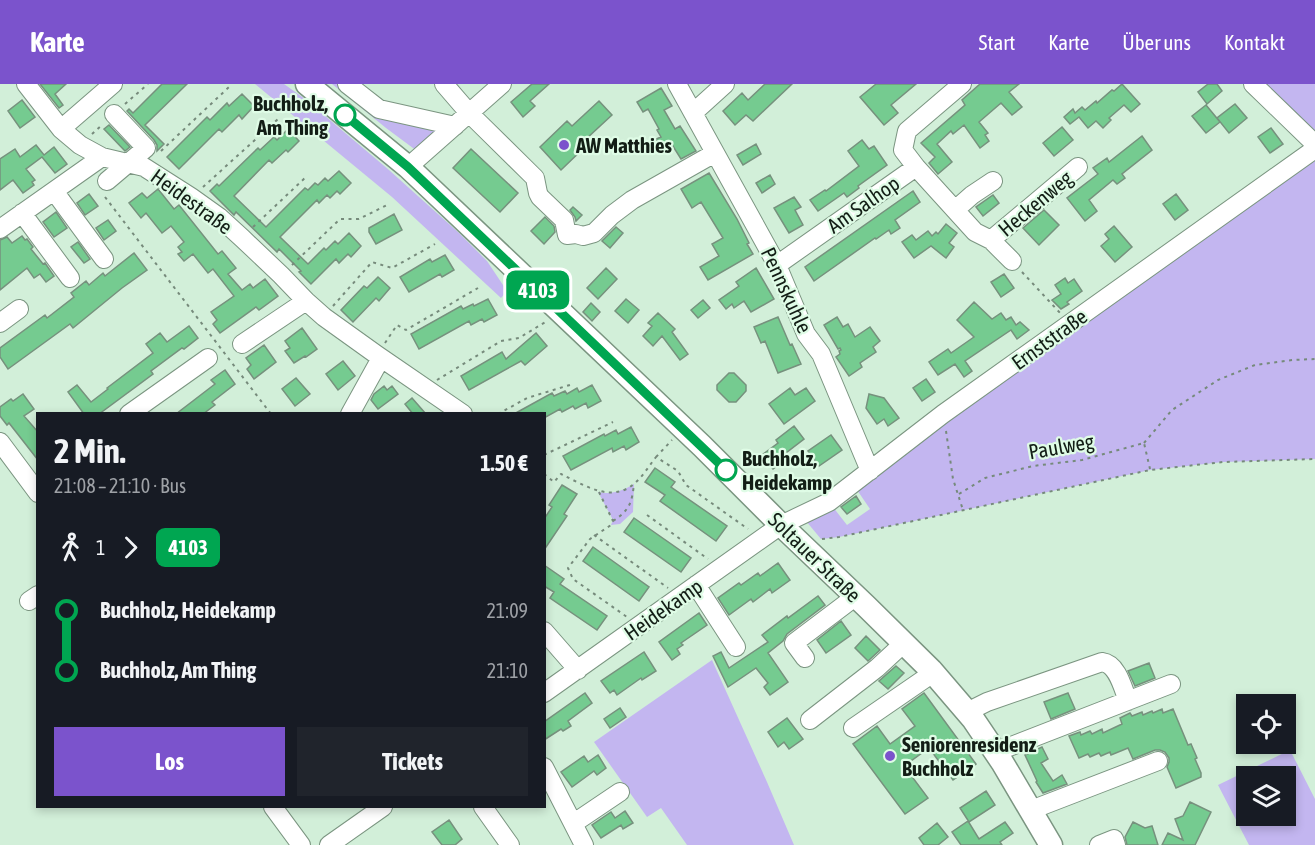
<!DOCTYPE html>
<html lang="de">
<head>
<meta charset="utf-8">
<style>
	:root { --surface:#171b24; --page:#20242c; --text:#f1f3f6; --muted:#9ea1a6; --accent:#7b53cc }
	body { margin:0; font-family:"Asap Condensed",sans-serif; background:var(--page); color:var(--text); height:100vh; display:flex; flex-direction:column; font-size:22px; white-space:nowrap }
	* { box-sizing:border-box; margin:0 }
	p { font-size:20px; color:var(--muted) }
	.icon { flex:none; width:33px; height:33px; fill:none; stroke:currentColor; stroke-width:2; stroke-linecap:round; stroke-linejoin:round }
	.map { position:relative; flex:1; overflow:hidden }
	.details { position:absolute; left:36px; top:328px; width:510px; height:396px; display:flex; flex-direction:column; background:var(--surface); border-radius:0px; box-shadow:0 3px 9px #0003 }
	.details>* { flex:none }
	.badge { padding:0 12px; border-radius:9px; font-size:21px; line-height:39px }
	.controls { position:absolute; left:1236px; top:610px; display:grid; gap:12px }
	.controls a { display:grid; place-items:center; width:60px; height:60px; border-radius:0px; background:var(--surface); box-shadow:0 3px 9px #0003; font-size:30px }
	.map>.badge { position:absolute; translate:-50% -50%; box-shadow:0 0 0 3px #fff }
	.legs { display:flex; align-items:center; gap:9px; height:66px; padding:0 18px; font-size:20px }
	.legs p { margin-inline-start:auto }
	.summary { display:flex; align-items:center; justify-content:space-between; height:102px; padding:0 18px }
	h1 { font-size:33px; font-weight:700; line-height:45px }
	.cta { display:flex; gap:12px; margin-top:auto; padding:12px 18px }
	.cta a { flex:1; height:69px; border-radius:0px; background:var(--accent); color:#fff; font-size:24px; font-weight:700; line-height:69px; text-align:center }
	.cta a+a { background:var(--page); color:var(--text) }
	ul { padding:0 18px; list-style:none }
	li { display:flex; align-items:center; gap:21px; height:60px; font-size:22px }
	li i { display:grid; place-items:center; width:9px; height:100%; margin:0 8px; background:currentColor }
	li i::after { content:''; width:15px; height:15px; margin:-8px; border:4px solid; border-radius:50%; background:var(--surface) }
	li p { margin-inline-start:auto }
	li:first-child i { background:linear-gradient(#0000 50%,currentColor 0) }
	li:last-child i { background:linear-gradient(currentColor 50%,#0000 0) }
	header { display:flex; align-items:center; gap:36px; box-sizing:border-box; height:84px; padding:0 30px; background:var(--accent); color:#fff }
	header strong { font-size:28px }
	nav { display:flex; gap:33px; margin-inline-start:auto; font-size:21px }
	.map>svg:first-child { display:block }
</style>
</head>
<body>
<header>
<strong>Karte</strong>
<nav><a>Start</a><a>Karte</a><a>Über uns</a><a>Kontakt</a></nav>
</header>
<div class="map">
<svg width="1315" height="761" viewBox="0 0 1315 761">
	<rect width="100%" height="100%" fill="#d2efd9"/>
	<path fill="#c3b6f0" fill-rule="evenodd" d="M255,0H284L305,15L389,86L458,148L487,177L507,207L501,214L392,113Z
		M332,0H343L382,29L437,48L417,67L386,44Z
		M1253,0H1315V60Z
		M1315,65V375L1223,378L1150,386L839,453L821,455L801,431L829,418L847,441L870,425L853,400Z
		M634,400L633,428L620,440L611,441L613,436L598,408C612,411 622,407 634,400Z
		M712,576L767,698L794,761H687L661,724L647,733L594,658Z
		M1290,666L1315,715V761H1249L1218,701ZM1246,693H1286V732H1246Z"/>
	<path fill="#75cb90" stroke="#76917d" stroke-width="1.5" d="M40,0H66L55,10L63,21L59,24Z
		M162,0H187L145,41L164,60L157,67V61L154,56L127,27L129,25L133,29Z
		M532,0H549L530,17L535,22L523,33L511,18Z
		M765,0H792L753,37L746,31L735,41L723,27L742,9L748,16Z
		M876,0H916L891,21L898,29L884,41L860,13Z
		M980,0H1019L1009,8L1022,23L1012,31L1001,19L979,38L988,49L985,51L989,57L980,64L964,41L953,50L951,47L937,60L952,78L938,90L929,79L935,73L921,59L965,21L962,16Z
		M1122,0L1140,20L1131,28L1124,21L1109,34L1111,36L1103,44L1096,37L1088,44L1079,33L1070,40L1064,33L1073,25L1075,29L1082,23L1085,26L1096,17L1097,19L1112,6L1114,7Z
		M1208,0H1217L1222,7L1207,20L1198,8Z
		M661,4L672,22L664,26L675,45L680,42L696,67L681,75L671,59L662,65L656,55L661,53L657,46L659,45L648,25L643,28L637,18Z
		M242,10L254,22L242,35L239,31L222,48L219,45L179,85L167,73L207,33L210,36L227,19L229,22Z
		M22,16L35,33L20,44L8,27Z
		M599,17L612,31L585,56L589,59L561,86L540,63L567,37L572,42Z
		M1235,20L1247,34L1229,49L1217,34Z
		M1206,21L1220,38L1206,49L1192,32Z
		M109,41L130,63L125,67L104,45Z
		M1062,43L1073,56L1054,72L1043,59Z
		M1271,44L1283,60L1270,69L1258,53Z
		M288,45L299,57L288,68L286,66L272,79L269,76L234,112L266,143L305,104L308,106L315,99L318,101L325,94L328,97L339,87L351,99L340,110L337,107L330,114L327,111L319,119L317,116L280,153L308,180L324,164L326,166L335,157L338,160L349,149L361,162L351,173L348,170L339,179L336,175L311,200L299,188L301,187L279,165L277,168L236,128L234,131L210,107L217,100L219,102L258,64L260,66L274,53L277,56Z
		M1142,52L1152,66L1122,90L1125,94L1117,100L1113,96L1089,116L1097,127L1085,137L1067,114L1098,90L1093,84L1107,74L1109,78Z
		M862,56L869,65L874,62L887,81L858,102L859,104L847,113L844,109L818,127L810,116L825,106L826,107L859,82L848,67Z
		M756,60L761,70L743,81L737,71Z
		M36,61L44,71L54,63L67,80L55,89L42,73L26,85L35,96L32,98L34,101L23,109L13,96L0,106V75L15,65L20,73Z
		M471,65L518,109L500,128L453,84Z
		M709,89L737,135L749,159L747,160L753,170L708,196L700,183L719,172L712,160L723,154L701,118L692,124L681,105Z
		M770,91L775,100L762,109L756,99Z
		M158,105L174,125L179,121L218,170L222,167L236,184L228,190L242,206L250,200L253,204L265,195L278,212L259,226L256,223L220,249L213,240L217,236L211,228L234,212L213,185L208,189L193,170L184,177L178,170L182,168L178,163L184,158L171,142L162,149L146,129L141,134L129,119L142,109L147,114Z
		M913,107L920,118L895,136L900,144L891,150L889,146L876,155L875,154L814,197L805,183Z
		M89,110L98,122L85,131L77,119Z
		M1176,110L1188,126L1175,136L1163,120Z
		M993,111L999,119L983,132L976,123Z
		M794,113L801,123L795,126L803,141L789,149L774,124Z
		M573,123L582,131L576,137L575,133L570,126Z
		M1044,126L1059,141L1039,161L1023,144Z
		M56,128L67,144L54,153L43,138Z
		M394,130L402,146L376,160L369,148V144Z
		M545,133L554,142L555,148L544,160L531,147Z
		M108,136L116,147L104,156L96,144Z
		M946,140L957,149L949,159L954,163L946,174L931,162L914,174L902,158L912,151L916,156L928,147L932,152L936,148L938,150Z
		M1114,142L1132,163L1115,178L1101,162L1109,155L1105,150Z
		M616,143L623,149L610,164L602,157Z
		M22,152L25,156L27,155L33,163L31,165L43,180L45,179L54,192L46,198L40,190L34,194L27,184L0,206V156L7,153L12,159Z
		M78,158L90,175L84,179L71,163Z
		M134,169L147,186L122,204L73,244L70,240L8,285L0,273V264L45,231L47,234L74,213L71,209L86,197L89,201L103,189L105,192Z
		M445,171L454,186L442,193L440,190L409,208L400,193L430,175L432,178Z
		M606,184L617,195L598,215L587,204Z
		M756,184L774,215L751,228L744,217L734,224L732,220L726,225L719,216L739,202L736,198Z
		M1004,190L1014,204L1001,213L991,198Z
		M378,193L390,204L379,217L376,214L353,238L341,226L364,202L367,204Z
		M1065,194L1068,199L1074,195L1082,207L1067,218L1069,220L1061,225L1052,216L1061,210L1055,201Z
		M488,215L497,231L484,238L482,235L471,241L469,237L419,265L411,250L461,222L463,225L473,220L474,222Z
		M626,215L639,226L628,239L615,227Z
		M703,216L710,224L698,234L691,226Z
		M974,218L992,235L1001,229L1006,236L1011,233L1016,241L1020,238L1029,246L1017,255L1011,246L965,277L972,287L964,293L955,280L938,291L929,278L948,265L951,269L974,253L957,236Z
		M591,219L600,228L592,237L583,228Z
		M658,229L675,245L672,248L688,270L680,276L662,252L653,262L643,252L652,242L648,239Z
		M778,233L790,261L792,260L801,280L778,289L765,257L761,259L754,243Z
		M837,233L843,243L848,240L855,253L870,243L880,257L873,263L876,268L860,279L862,283L849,292L836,273L840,270L839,267L841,266L840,264L838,265L824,241Z
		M189,242L198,254L184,265L182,264L151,287L153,290L99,330H84L68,308L77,301L91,318L108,305L107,304L153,269L146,260L160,249L167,258Z
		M302,244L317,265L306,273L305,272L294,279L285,267L290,264L285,257Z
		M536,249L547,262L525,281L521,277L469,306L461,292L502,268L506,275Z
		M264,261L276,278L254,295L247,285L251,281L246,274Z
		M343,277L355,292L338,306L326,290Z
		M225,286L235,300L212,318L215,321L203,330H176L215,300L211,296Z
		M729,289H734L746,301V307L736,318H729L717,306V301Z
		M296,294L310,310L295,322L282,305Z
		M926,295L935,308L922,317L913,304Z
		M592,301L601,317L588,324L586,319L575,325L573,322L562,328L560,325L544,334V330H514L552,309L554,312L565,307L567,310L577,304L579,308Z
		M384,302L387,306L392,302L398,310L378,325L371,316L374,310Z
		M790,304L795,311L806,304L815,317L784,340L769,320Z
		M23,310L34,325L24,332L38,348V376L9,339L7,341L0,332V323L11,315L13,317Z
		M869,310L884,314L899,334L888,342L884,335L877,340L866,324Z
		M412,314L426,330H413L405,320Z
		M794,342L804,355L786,369L789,373L773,385L762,371L778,359L776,356Z
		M631,343L639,358L626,366L624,362L613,368L612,364L571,386L563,372L604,350L605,352L616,346L618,350Z
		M831,351L842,366L819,382L808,367Z
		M655,384L675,398L671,403L727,442L716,457L660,417L665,411L645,398Z
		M562,401L577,410L564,430L567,432L544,466V435L552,423L549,421Z
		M856,412L861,420L847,430L841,423Z
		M634,434L691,474L681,488L624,448Z
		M593,463L649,503L639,517L583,477Z
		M778,479L790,496L772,509L770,505L753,518L751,515L729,531L718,514L739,499L741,501L758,489L760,492Z
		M544,481L564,495L560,500L607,532L597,546L550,514L554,508L544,502Z
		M818,512L825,521L787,550L783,557L768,569L788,598L770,611L764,603L768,599L756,584L728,603L713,572L721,568L729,584L768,558L762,551L787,532L788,534Z
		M699,529L707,541L681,559L683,561L677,565L680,570L672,576L659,558Z
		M841,537L851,551L826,569L817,556Z
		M866,552L880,566L868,577L855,564Z
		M644,568L656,587L642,596L641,594L617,611L614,606L610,609L601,597Z
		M1149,579L1155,594L1135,602L1128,587Z
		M896,582L904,589L888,605L879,597Z
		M585,609L592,619L568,637L571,642L563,647L561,645L544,656V638Z
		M924,609L976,680L953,696L929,664L904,682L928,714L905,730L853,660L877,642L890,660L915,642L902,625Z
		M1068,609L1075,625L1051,635L1044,618Z
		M620,624L626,633L610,644L604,635Z
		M1162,625L1163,629L1173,625L1188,661L1191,660L1197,674L1195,675L1201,689V693L1176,704L1167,683L1169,678V674L1165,668L1160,666H1155L1133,675L1128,664L1111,671L1110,668L1101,672L1099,669L1090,673L1088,670L1079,674L1069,652L1080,648L1081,651L1090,647L1092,650L1102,645L1103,649L1122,640L1120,634L1130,629L1132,632L1142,628L1143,631L1152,627L1153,629Z
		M787,634L803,655L789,665L784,658L778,663L768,648Z
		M1042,663L1048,675L1041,679L1053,697L1062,691L1067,700L1043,709L1036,698L1037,697L1025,671Z
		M598,671L606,684L597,691L594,687L572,703L561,688L584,672L588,678Z
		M986,707L995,721L969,738L960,724Z
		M1190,718L1211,728L1195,761H1162L1168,749L1183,756L1175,735L1183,732Z
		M625,727L633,739L623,745L621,741L601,754L592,741L611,728L615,734Z
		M449,736L462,755L455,761H442L432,748Z
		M968,737L979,755L1005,738L1013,749L1000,758L1002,761H961L952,748Z
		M1133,738L1145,744L1152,742L1158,761H1127L1125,753Z
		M937,739L948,753L938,761H924L919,754Z"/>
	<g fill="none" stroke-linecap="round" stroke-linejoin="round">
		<g stroke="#7b9581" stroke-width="20">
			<path id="minor" d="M26,0L61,45L80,61L102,73L144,83L191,113L219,133L242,154L281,191L306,217L324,233L377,271L463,330
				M347,0L379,25L455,42
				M444,0L469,29L535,94L538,109L540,113L564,136L567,151L576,150L583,152L594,149L612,131L632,116L715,69
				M677,0L777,181L806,250L821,270L870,387
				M1253,0L1315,60
				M693,29L725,0
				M61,45L113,0
				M408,83L502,0
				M916,83L975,148L991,156L1012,177
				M107,97L146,64L114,30
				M54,107L104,175
				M955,126L972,111L993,97
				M22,129L70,194
				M0,145L102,73
				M991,156L1078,83
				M777,181L916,83L903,66L907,47L962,0
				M0,239L19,225
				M242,260L306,217
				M129,330L208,274
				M350,330L381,274
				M0,358L38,409
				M696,501L736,563
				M29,517L38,511
				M544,547L578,586
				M805,574L794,559L843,522L856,512
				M544,609L781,441L829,418L943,330L1315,65
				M967,628L987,618L1102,578C1118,580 1123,605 1128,617
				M810,636L877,584L904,559
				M853,644L933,589
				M996,668L1171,600
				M544,683L584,761
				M273,723L301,761
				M483,723L510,761
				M1031,726L1158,677
				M574,739L620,708
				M329,761L383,723
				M1099,761L1114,755L1116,761"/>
		</g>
		<g stroke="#7b9581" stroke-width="25">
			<path id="major" d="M307,0L408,83L702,362L781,441L866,522L931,586L973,635L1002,678L1051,761"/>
		</g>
		<path stroke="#768a7b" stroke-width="2" stroke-dasharray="3 4.5" stroke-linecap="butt" d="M125,20L148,0
			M92,50L103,40
			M161,67L229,3
			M203,103L278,35
			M105,113L271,330
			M253,143L307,92
			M292,181L340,135H359L387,121
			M1022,188L1061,230
			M333,222L372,178L392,184L435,160
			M385,259L397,241L406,246L478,204
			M437,296L501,257L519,254L547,237
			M498,330L527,314L573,300
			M946,347L953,395L963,426
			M1144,359L1172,326L1218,296L1255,281L1292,276L1315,275
			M544,371L613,338
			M656,373L672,356
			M544,390L554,398L561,390C584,401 612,420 635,399C643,392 649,382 656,373L678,387L686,401L748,445
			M599,408L613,437L611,441L590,455L568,484L573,495L627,533
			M959,410L985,394L1033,382L1082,376L1144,359L1150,385
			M647,431L708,475
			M613,437C630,426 632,418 634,400
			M594,451L668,504
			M822,455L839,453L1150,386L1223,378L1315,375"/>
		<use href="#minor" stroke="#fff" stroke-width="18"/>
		<use href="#major" stroke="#fff" stroke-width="22"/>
	</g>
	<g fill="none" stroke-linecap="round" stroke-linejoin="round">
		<g stroke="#fff" stroke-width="14">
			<path id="line-1" d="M345,31L408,83L726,386"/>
		</g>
		<use href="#line-1" stroke="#00a651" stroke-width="9"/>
	</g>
	<g fill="#fff" stroke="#00a651" stroke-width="3">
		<circle cx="345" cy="31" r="10"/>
		<circle cx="726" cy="386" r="10"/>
	</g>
	<g fill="#7b53cc" stroke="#dffce6" stroke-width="2">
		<circle cx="564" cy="61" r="6"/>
		<circle cx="890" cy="672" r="6"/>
	</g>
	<g text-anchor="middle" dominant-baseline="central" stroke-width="4.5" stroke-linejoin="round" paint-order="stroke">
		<g font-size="21" font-weight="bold" fill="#131e16" stroke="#dffce6" text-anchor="end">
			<text x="328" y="19">Buchholz,<tspan x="328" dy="24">Am Thing</tspan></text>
			<text x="742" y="374" text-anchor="start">Buchholz,<tspan x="742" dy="24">Heidekamp</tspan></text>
		</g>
		<g font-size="21" font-weight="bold" fill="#131e16" stroke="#dffce6" text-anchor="start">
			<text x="576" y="61">AW Matthies</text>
			<text x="902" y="660">Seniorenresidenz<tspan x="902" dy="24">Buchholz</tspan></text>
		</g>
		<g font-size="21" fill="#131e16" stroke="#dffce6">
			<text transform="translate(192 117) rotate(36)">Heidestraße</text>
			<text transform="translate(1035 119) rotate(-40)">Heckenweg</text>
			<text transform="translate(863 120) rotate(-35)">Am Salhop</text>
			<text transform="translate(787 206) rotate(65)">Pennskuhle</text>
			<text transform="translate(1049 255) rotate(-36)">Ernststraße</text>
			<text transform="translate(1061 362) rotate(-10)">Paulweg</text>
			<text transform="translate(815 473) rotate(44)">Soltauer Straße</text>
			<text transform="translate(663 525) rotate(-35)">Heidekamp</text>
		</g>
	</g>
</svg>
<div class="controls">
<a><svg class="icon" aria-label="locate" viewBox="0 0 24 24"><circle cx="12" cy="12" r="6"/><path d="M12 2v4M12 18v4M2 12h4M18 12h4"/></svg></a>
<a><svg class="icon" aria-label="layers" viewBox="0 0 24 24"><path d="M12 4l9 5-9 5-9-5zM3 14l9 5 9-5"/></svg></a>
</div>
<b class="badge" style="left:538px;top:206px;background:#00a651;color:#fff">4103</b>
<section class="details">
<div class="summary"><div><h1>2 Min.</h1><p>21:08 – 21:10 · Bus</p></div><b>1.50 €</b></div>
<div class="legs"><svg class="icon" aria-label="walk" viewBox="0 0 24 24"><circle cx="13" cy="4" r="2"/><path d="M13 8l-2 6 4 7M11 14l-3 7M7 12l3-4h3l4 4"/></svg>1<svg class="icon" aria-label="forward" viewBox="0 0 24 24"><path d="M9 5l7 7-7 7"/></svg><b class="badge" style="background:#00a651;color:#fff">4103</b></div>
<ul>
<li><i style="color:#00a651"></i><b>Buchholz, Heidekamp</b><p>21:09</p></li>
<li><i style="color:#00a651"></i><b>Buchholz, Am Thing</b><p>21:10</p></li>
</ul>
<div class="cta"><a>Los</a><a>Tickets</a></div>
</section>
</div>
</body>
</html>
